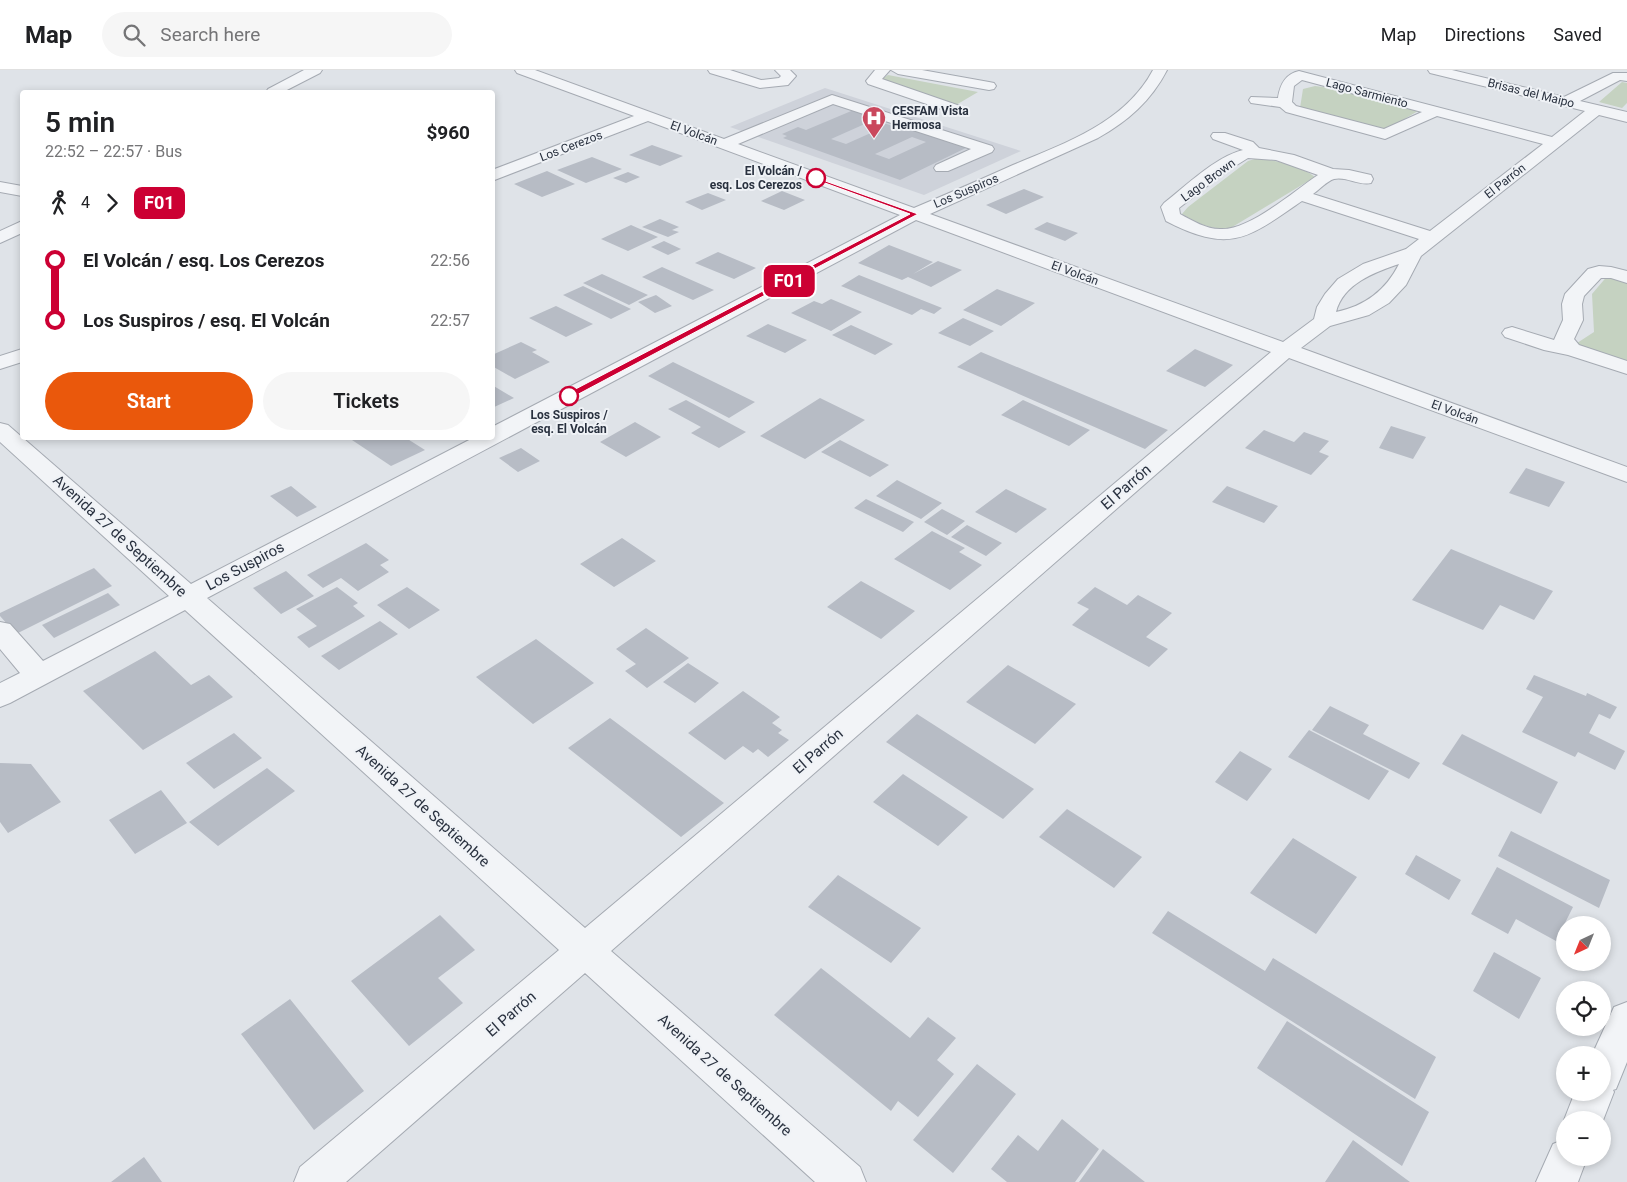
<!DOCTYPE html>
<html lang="en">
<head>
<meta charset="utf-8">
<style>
	:root { --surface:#fff; --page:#f6f6f6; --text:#202124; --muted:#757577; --line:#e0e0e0; --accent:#ea580c }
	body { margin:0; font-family:Roboto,sans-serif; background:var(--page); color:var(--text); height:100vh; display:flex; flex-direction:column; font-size:19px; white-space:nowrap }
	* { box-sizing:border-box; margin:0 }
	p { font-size:16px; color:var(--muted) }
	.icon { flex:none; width:28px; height:28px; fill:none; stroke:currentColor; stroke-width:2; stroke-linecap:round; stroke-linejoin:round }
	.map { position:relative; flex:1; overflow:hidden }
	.panel { position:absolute; left:20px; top:20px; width:475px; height:350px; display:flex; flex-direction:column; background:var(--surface); border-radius:5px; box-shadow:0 2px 8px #0003 }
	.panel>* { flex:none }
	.badge { padding:0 10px; border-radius:8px; font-size:18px; line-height:32px }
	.needle { width:32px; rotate:223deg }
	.tools { position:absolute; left:1556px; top:846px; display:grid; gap:10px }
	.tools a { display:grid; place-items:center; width:55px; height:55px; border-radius:50%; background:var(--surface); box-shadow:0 2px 8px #0003; font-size:25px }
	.map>.badge { position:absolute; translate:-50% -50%; box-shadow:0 0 0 2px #fff }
	.legs { display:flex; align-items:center; gap:8px; height:55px; padding:0 25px; font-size:16px }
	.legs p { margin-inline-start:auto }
	.summary { display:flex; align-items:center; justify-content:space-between; height:85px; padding:0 25px }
	h1 { font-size:28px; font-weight:600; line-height:38px }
	.primary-button { display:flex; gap:10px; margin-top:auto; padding:10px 25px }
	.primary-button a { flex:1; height:58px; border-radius:30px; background:var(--accent); color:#fff; font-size:20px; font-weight:600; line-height:58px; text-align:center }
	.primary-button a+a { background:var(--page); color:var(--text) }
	ul { padding:0 25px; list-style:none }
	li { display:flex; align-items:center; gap:18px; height:60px; font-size:19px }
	li i { display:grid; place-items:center; width:8px; height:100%; margin:0 6px; background:currentColor }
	li i::after { content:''; width:12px; height:12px; margin:-6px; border:4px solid; border-radius:50%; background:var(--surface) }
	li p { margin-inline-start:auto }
	li:first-child i { background:linear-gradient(#0000 50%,currentColor 0) }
	li:last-child i { background:linear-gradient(currentColor 50%,#0000 0) }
	header { display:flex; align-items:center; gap:30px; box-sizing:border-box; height:70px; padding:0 25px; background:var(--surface); border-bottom:1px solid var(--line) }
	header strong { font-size:24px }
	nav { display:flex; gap:28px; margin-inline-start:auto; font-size:18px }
	.search { width:350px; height:45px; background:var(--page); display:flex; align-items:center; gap:12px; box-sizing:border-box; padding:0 18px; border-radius:28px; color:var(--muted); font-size:19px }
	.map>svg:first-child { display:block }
</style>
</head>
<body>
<header>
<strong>Map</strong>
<div class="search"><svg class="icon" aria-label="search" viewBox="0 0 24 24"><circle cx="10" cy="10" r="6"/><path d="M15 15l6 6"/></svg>Search here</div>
<nav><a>Map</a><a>Directions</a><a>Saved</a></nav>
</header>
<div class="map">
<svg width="1627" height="1112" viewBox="0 0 1627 1112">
	<rect width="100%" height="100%" fill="#dfe3e8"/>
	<path fill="#ced2da" d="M825,18L1021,81L924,125L730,57Z"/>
	<path fill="#c5d2c1" d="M888,5L978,22L956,35L881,10Z
		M1622,12L1627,13V33L1622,38L1599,32Z
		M1315,16L1332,18L1418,41L1389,58L1381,60L1300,38L1303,19Z
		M1258,88C1277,91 1299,95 1315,107L1229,159C1211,159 1198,154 1182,144L1188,137L1248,91Z
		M1609,204L1627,209V293L1574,275L1594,262L1592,224Z"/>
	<path fill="#b7bcc5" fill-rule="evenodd" d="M856,39L881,47L874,50L893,56L900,53L970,76L900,110L783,68L787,66L782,64L798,57L806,60ZM867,53L882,58L846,74L831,69ZM912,67L926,72L889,89L875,84Z
		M652,75L683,86L660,96L629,85Z
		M592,87L622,99L586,113L557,100Z
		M547,101L575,114L542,127L514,114Z
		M628,102L640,107L626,113L613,108Z
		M1024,119L1044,127L1006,144L986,135Z
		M782,121L805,130L784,140L761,131Z
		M708,123L726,130L702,140L685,132Z
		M660,149L679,157L672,160L679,162L668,167L642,157Z
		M1047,152L1078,163L1065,171L1034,159Z
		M631,155L658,167L628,181L601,169Z
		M664,171L681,179L668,185L651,177Z
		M889,175L933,192L913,204L938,191L962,200L931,217L908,207L902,210L858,193Z
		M718,182L756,198L734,209L695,193Z
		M662,197L714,220L693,230L642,207Z
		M602,204L648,225L629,235L583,213Z
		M859,205L942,238L934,244L921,239L912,245L841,216Z
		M583,216L631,239L611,249L563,225Z
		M997,219L1035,233L1001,256L963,240Z
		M656,225L672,236L655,243L638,232Z
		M831,229L862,242L831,261L791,243L814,231L822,234Z
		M556,236L593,254L566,267L529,248Z
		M963,248L994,261L970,276L938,263Z
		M768,254L807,270L785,283L746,266Z
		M851,255L893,274L875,285L832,265Z
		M521,272L537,280L532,282L550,292L515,309L492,296V285Z
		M1195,279L1233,295L1205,317L1166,301Z
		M981,282L1168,360L1145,379L957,297Z
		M673,292L755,332L729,348L648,306Z
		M492,315L514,328L492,338Z
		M820,328L865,350L805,389L760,366Z
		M686,330L746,362L719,378L691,363L701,357L668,339Z
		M1023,330L1090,360L1069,376L1001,345Z
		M635,352L661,367L626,387L600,372Z
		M1391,356L1426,367L1413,389L1379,378Z
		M1264,360L1294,372L1304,362L1329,371L1319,382L1329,386L1311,405L1245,378Z
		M349,368H406L425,380L391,396Z
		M840,370L889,395L870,407L821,382Z
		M521,378L540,391L518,402L499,388Z
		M1526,398L1565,412L1549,437L1509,423Z
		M897,410L942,433L921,449L876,426Z
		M291,416L317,437L297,447L270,426Z
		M1227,416L1278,436L1264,453L1212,432Z
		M1006,419L1047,439L1016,463L975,442Z
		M866,429L914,452L903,462L854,438Z
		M942,439L965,451L947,465L924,452Z
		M967,455L1002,473L986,486L951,467Z
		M932,461L965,478L959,482L982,495L950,520L894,489Z
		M622,468L656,491L614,517L580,494Z
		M366,473L389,490L380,495L389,502L358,521L341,508L323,518L307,505Z
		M1451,479L1553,521L1534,550L1500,535L1483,560L1412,530Z
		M94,498L112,516L16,564L0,546V543Z
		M286,501L314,526L281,544L253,518Z
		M861,511L915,541L881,569L827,537Z
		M337,517L358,533L353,536L365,546L309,578L297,567L317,556L296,539Z
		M407,517L440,540L409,559L377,535Z
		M1095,517L1127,535L1138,525L1172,543L1146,567L1168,579L1149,597L1072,555L1089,539L1077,533Z
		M108,523L120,535L54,568L42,555Z
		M380,551L398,564L339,600L321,586Z
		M646,558L689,588L647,618L625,601L636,594L616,579Z
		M536,569L594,613L533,654L476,607Z
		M155,581L191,615L209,605L233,627L143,680L83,621Z
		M688,593L719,613L695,633L663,612Z
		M1008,595L1076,634L1035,674L966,632Z
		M1534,605L1586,626L1587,623L1617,637L1610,649L1599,644L1589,663L1625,681L1615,700L1578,682L1575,687L1522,662L1543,627L1526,619Z
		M743,621L780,647L772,653L782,660L778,663L789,670L768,687L758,679L753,683L743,676L725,690L688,663Z
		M1330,636L1369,655L1363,664L1420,693L1409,709L1312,660Z
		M917,644L1034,719L1003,749L886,672Z
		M610,648L724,733L681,767L568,678Z
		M1309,660L1389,701L1369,730L1288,687Z
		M234,663L262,688L214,719L186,693Z
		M1462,664L1558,712L1541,744L1442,694Z
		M1240,681L1272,699L1247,731L1215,712Z
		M0,693L31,694L61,732L8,763L0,752Z
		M267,698L295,721L218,776L189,752Z
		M903,704L968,747L938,776L873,732Z
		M161,720L187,753L135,784L109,750Z
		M1067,739L1142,787L1114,818L1039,767Z
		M1511,761L1610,810L1599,838L1498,786Z
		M1293,768L1357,807L1316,864L1250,823Z
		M1416,785L1461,810L1449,830L1405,804Z
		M1497,797L1573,837L1556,871L1516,849L1508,864L1471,844Z
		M838,805L921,858L891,893L808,837Z
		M1168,841L1265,901L1273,888L1436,987L1415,1029L1152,863Z
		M440,845L475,880L438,908L463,933L409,976L351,911Z
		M1494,882L1541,908L1519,949L1473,921Z
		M821,898L910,968L928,947L956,968L937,990L954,1004L918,1047L898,1031L891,1041L774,945Z
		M290,929L364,1021L314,1060L241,964Z
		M1287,951L1429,1042L1402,1096L1257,998Z
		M977,994L1016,1024L953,1103L913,1070Z
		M1062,1049L1099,1079L1075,1112H1007L991,1099L1018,1065L1038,1081Z
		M1353,1070L1410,1112H1325Z
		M1103,1079L1145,1112H1079Z
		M144,1087L162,1112H111Z"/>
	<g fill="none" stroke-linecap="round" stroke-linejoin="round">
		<g stroke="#a5aab2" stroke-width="2">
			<path id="minor" d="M304,0H322L320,3L283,22H266L268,19Z
				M515,0H535L724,69L832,25L992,76L994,79L992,82L948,101H936L934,98L936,95L971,79L833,34L738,74L914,138C947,124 980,110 1013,95C1065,73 1125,53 1153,0H1167C1151,31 1128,51 1098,68L930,144L1283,272L1314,249L1317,237L1325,224L1338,209L1363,194L1406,179L1419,169L1302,131C1247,169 1230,184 1166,151L1161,137L1164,133C1186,116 1215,87 1243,80L1213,69L1211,66L1213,63H1225L1253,72L1259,78L1294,85L1333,99L1349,100L1371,105L1373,109L1371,113C1359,116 1346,106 1334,109C1327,111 1319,120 1313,124L1430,161L1543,74L1437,46L1385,69L1286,42L1280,37L1251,33L1249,30L1251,27L1278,28C1280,15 1285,4 1299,1L1552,67L1585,41L1430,3L1428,0H1452L1564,27L1613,3H1627V11L1620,10L1580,31L1627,42V52L1599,45L1421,186L1406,215L1389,233L1369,245L1330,256L1301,278L1627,397V412L1289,288L611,881L860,1097L866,1112H815L585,903L346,1112H294L300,1097L559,880L185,540L10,633L0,637V613L20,603L0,579V552L10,554L43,591L169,526L0,372V353L8,355L191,514L473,368H492V357L900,145L648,51L492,111V100L634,46L517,3ZM1302,10L1422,42L1384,59L1296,36L1292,32L1294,16ZM1248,88L1276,90L1318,105C1294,121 1249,161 1220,159C1206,159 1193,151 1180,144L1179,138L1224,103ZM916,150L1271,282L585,858L207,528ZM1399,194C1386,220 1365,236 1336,242C1343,214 1375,202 1399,194Z
				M708,0H730L761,10L779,8L781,6L775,0H790L796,6L788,15L760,18L710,3Z
				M875,0H890L882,9L960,36L962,39L960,42H950L868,14L866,11Z
				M891,0H922L989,12L994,13L996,16L994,19L989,20L898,4Z
				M0,112L22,116V126L0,122Z
				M22,151V163L0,173V161Z
				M1599,196L1611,197L1627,201V213L1611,208H1601L1584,226L1582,234L1583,250L1574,269L1579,275L1627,291V304L1568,285L1544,280L1505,267L1502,263L1505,259L1512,257L1554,270L1563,250L1562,234L1565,224L1588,199Z
				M22,279V292L0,299V286Z
				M1627,932V992L1616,1019L1613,1020L1614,1022L1602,1053V1050H1565V1052L1564,1050L1575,1022H1602V985H1592L1614,937Z
				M1565,1069V1088H1587L1578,1112H1536L1553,1074Z"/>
		</g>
		<use href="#minor" fill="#f2f4f7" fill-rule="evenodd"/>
	</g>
	<path fill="#c03" stroke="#fff" d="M814,107L918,144L571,328H566V324L910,144L814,109Z"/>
	<defs>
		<g id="hospital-pin" transform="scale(1.25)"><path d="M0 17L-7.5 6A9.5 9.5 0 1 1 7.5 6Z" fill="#ca485d" stroke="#eff2f6"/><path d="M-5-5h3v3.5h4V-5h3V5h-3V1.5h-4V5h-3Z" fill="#fff"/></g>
	</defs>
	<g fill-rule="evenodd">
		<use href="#hospital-pin" x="874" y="48"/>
	</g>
	<g fill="#fff" stroke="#c03" stroke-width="2.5">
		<circle cx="816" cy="108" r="9"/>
		<circle cx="569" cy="326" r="9"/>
	</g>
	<g text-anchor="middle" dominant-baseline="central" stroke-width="4" stroke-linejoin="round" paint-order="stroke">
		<g font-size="12" fill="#29313f" stroke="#eff2f6">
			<text transform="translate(1367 23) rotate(15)">Lago Sarmiento</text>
			<text transform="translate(1531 23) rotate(14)">Brisas del Maipo</text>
			<text transform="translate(694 63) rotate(20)">El Volcán</text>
			<text transform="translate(571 76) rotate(-21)">Los Cerezos</text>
			<text transform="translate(1208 110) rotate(-36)">Lago Brown</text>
			<text transform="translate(1505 111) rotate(-38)">El Parrón</text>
			<text transform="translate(966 121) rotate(-23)">Los Suspiros</text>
			<text transform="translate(1075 203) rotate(20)">El Volcán</text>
			<text transform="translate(1455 342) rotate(20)">El Volcán</text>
		</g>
		<g font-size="12" font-weight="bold" fill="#29313f" stroke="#eff2f6" text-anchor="start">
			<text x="892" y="41">CESFAM Vista<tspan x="892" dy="14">Hermosa</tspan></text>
		</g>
		<g font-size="12" font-weight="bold" fill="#29313f" stroke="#eff2f6" text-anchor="end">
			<text x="802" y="101">El Volcán /<tspan x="802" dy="14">esq. Los Cerezos</tspan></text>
			<text x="569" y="345" text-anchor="middle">Los Suspiros /<tspan x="569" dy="14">esq. El Volcán</tspan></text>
		</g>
		<g font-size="15" fill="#29313f" stroke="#eff2f6">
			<text transform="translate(1126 417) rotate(-41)">El Parrón</text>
			<text transform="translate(120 466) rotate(42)">Avenida 27 de Septiembre</text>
			<text transform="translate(245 496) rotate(-28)">Los Suspiros</text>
			<text transform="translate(818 681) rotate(-41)">El Parrón</text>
			<text transform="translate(423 736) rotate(42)">Avenida 27 de Septiembre</text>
			<text transform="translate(511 944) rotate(-41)">El Parrón</text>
			<text transform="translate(725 1005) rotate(42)">Avenida 27 de Septiembre</text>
		</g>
	</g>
</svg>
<div class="tools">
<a><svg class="needle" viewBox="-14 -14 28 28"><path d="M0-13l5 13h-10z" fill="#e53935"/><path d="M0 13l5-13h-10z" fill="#757577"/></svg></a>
<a><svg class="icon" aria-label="locate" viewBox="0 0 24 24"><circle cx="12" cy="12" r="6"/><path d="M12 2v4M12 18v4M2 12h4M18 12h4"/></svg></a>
<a>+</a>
<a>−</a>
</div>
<b class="badge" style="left:789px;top:211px;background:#c03;color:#fff">F01</b>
<section class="panel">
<div class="summary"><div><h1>5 min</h1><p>22:52 – 22:57 · Bus</p></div><b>$960</b></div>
<div class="legs"><svg class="icon" aria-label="walk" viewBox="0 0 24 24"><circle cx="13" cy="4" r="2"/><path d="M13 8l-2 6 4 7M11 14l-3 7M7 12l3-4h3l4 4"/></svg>4<svg class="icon" aria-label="forward" viewBox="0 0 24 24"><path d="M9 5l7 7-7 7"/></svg><b class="badge" style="background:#c03;color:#fff">F01</b></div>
<ul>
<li><i style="color:#c03"></i><b>El Volcán / esq. Los Cerezos</b><p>22:56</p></li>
<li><i style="color:#c03"></i><b>Los Suspiros / esq. El Volcán</b><p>22:57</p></li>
</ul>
<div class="primary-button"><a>Start</a><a>Tickets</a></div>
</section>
</div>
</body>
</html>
